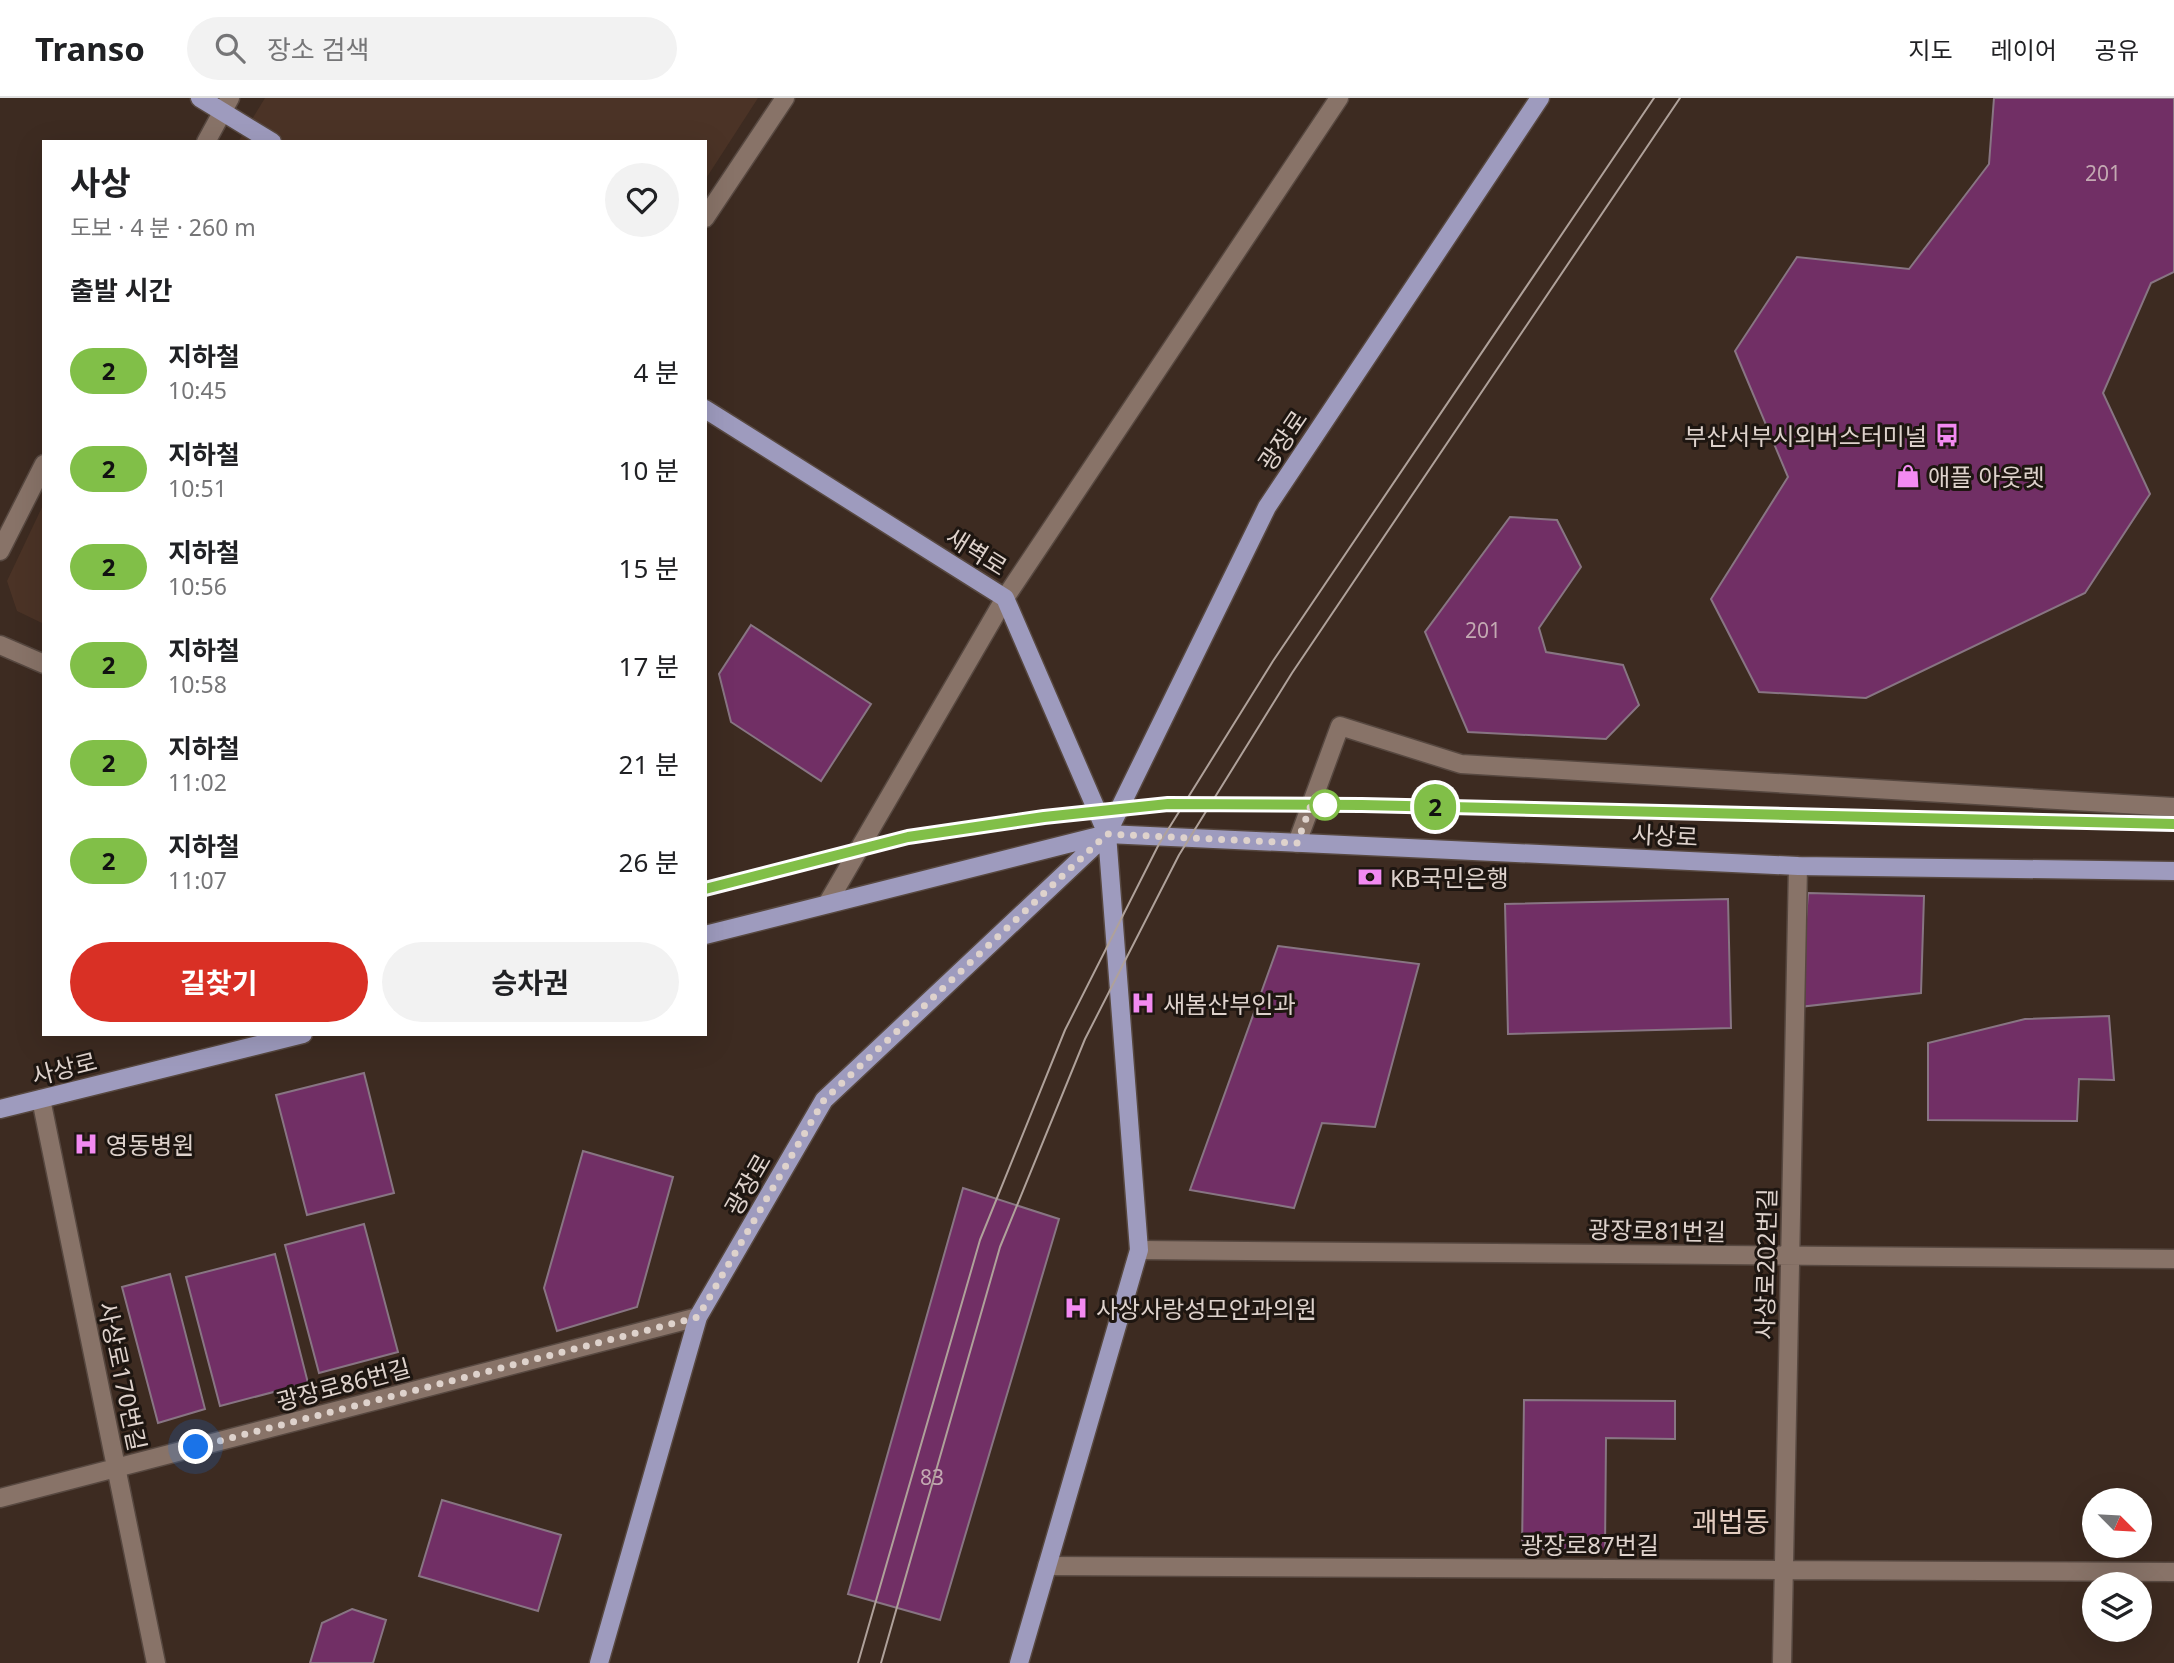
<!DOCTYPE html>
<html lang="ko">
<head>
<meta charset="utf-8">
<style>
	:root { --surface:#fff; --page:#f2f2f2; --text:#202124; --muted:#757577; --line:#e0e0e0; --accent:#d93025 }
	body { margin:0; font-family:"Noto Sans","Noto Sans KR",sans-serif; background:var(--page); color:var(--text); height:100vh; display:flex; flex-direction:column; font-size:26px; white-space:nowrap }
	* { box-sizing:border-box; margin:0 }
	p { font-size:23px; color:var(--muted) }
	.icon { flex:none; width:38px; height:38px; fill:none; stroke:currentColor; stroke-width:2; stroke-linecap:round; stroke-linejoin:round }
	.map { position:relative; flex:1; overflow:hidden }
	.side { position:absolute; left:42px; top:42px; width:665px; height:896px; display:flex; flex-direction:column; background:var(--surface); border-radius:0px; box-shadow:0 7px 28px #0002 }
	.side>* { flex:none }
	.badge { padding:0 14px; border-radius:23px; font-size:24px; line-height:46px }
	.needle { width:46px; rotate:114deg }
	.tools { position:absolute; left:2082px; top:1390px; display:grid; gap:14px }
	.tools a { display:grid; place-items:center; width:70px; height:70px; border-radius:50%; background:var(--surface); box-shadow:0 7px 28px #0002; font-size:35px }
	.you { position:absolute; width:35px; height:35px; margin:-18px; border:5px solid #fff; border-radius:50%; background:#1a73e8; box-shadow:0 0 0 10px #1a73e833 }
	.map>.badge { position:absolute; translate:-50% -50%; box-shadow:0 0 0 4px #fff }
	h2 { padding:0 28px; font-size:26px; line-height:63px }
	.round { display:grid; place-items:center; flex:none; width:74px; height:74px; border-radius:37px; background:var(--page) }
	.overview { display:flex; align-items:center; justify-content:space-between; height:119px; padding:0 28px }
	h1 { font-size:33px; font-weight:700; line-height:52px }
	.action { display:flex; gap:14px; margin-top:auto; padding:14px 28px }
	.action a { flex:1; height:80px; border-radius:42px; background:var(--accent); color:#fff; font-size:28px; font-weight:700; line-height:80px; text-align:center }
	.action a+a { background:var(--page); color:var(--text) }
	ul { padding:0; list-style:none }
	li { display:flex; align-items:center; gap:21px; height:98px; padding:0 28px }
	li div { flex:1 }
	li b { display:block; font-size:26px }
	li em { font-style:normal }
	li .badge { min-width:77px; font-weight:700; text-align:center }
	header { display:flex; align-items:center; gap:42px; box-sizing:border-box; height:98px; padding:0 35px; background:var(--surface); border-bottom:2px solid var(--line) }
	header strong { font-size:33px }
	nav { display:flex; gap:38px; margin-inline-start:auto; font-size:24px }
	.search { width:490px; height:63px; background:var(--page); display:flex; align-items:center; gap:18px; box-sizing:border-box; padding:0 24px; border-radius:38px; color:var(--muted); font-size:26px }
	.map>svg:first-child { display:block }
</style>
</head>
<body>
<header>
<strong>Transo</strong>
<div class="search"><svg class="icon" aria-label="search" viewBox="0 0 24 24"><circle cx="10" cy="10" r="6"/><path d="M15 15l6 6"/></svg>장소 검색</div>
<nav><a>지도</a><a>레이어</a><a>공유</a></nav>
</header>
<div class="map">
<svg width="2174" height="1565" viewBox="0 0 2174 1565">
	<rect width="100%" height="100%" fill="#3d2b21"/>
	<path fill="#4b3326" d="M265,0H758L705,82V44H238Z
		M44,405V526L17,513L7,483Z"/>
	<path fill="#712f65" stroke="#887583" stroke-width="2" d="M1994,0H2174V174L2151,185L2103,295L2150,396L2085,495L1866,600L1759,594L1711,501L1788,379L1735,253L1797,159L1909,171L1989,66Z
		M1510,419L1557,422L1581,469L1539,530L1546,554L1623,567L1639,607L1606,641L1468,634L1425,534Z
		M751,527L871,606L821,683L731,624L719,576Z
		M1808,795L1924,798L1921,895L1799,909Z
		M1728,801L1731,930L1508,936L1505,806Z
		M1278,848L1419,866L1375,1029L1322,1025L1294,1110L1190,1092Z
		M2109,918L2114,982L2079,981L2077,1023L1928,1022V945L2025,921Z
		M364,975L394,1095L307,1117L276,997Z
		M583,1053L673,1079L637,1209L557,1233L544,1190Z
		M963,1090L1059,1121L940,1522L848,1496Z
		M364,1126L398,1254L319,1275L285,1147Z
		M275,1156L308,1285L220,1308L186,1179Z
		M170,1176L205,1311L158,1325L122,1189Z
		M1524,1302L1675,1303V1341L1606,1340L1605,1452L1522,1451Z
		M442,1402L561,1437L538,1513L419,1478Z
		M352,1511L386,1522L373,1565H310L322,1525Z"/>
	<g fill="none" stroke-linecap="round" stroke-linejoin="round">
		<g stroke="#574840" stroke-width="21">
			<path id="minor" d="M206,44L230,0
				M705,120L785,0
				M0,453L44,366
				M0,547L44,566
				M1297,745L1340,628L1461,666L2174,709
				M827,806L1005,500L1339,0
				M41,1001L156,1565
				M1139,1152L2174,1161
				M0,1400L698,1219
				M1047,1468L2174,1474
				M1782,1565L1798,768"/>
		</g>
		<g stroke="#574840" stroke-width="21">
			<path id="major" d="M200,0L272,44
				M705,311L1005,500L1107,736
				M1107,736L1267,409L1540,0
				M705,837L1107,736L1798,768L2174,773
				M0,1011L303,936
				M599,1565L698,1219L824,1002L1107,736L1139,1152L1019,1565"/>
		</g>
		<use href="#minor" stroke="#887368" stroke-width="18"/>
		<use href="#major" stroke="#9e9bbe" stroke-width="18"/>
		<path stroke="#afa19a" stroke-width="2" d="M858,1565L980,1142L1065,932L1159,746L1273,563L1654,0
			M881,1565L1000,1149L1085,941L1179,757L1292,575L1680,0"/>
	</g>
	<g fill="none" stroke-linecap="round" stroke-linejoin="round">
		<g stroke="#fff" stroke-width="16">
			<path id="line" d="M705,791L908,739L1044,719L1168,706L1362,707L2174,726"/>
		</g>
		<use href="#line" stroke="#81bf48" stroke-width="10"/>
		<path stroke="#ded2cc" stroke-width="7" stroke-dasharray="0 12.6" d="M196,1349L698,1219L824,1002L1107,736L1297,745L1314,699L1325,707"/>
	</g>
	<defs>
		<g id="bus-bare" transform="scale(1.89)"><path d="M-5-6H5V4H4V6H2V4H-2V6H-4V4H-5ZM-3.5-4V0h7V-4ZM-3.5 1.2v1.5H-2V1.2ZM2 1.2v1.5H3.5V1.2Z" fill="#f38af1" stroke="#1e1611" stroke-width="2.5" paint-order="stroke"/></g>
		<g id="shop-bare" transform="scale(1.89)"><path d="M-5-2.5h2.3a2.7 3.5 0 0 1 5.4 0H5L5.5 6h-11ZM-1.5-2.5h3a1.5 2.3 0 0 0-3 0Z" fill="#f38af1" stroke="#1e1611" stroke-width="2.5" paint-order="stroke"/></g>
		<g id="bank-bare" transform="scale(1.89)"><path d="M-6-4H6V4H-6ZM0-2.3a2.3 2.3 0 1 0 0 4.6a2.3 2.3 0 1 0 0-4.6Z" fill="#f38af1" stroke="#1e1611" stroke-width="2.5" paint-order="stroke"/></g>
		<g id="hospital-bare" transform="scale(1.89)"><path d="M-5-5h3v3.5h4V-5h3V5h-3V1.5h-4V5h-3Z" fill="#f38af1" stroke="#1e1611" stroke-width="2.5" paint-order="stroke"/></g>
	</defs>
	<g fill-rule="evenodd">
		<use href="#bus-bare" x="1947" y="337"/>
		<use href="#shop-bare" x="1908" y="378"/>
		<use href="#bank-bare" x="1370" y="779"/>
		<use href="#hospital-bare" x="1143" y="905"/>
		<use href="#hospital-bare" x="86" y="1046"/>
		<use href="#hospital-bare" x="1076" y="1210"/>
	</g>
	<circle fill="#fff" stroke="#81bf48" stroke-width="3.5" cx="1325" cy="707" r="14"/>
	<g text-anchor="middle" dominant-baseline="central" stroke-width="6" stroke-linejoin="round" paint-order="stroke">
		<g font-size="21" fill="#c3a9b2">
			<text x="2103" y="75">201</text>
			<text x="1483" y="532">201</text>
			<text x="932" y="1379">83</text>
		</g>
		<g font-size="24" fill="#ded2cc" stroke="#1e1611" text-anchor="start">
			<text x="1927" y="337" text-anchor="end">부산서부시외버스터미널</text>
			<text x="1928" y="378">애플 아웃렛</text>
			<text x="1390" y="779">KB국민은행</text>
			<text x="1163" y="905">새봄산부인과</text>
			<text x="106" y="1046">영동병원</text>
			<text x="1096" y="1210">사상사랑성모안과의원</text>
		</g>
		<g font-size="24" fill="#ded2cc" stroke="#1e1611">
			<text transform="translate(1282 342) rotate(-56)">광장로</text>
			<text transform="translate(977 453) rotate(32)">새벽로</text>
			<text transform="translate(1665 737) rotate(3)">사상로</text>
			<text transform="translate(64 970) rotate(-14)">사상로</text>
			<text transform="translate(747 1086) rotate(-60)">광장로</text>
			<text transform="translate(1657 1132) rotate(1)">광장로81번길</text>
			<text transform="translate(1765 1166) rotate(-89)">사상로202번길</text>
			<text transform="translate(123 1278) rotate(78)">사상로170번길</text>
			<text transform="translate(343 1286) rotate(-15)">광장로86번길</text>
			<text x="1590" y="1446">광장로87번길</text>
		</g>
		<g font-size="28" fill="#e4cdc0" stroke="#1e1611">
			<text x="1731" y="1423">괘법동</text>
		</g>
	</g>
</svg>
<div class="tools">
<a><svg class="needle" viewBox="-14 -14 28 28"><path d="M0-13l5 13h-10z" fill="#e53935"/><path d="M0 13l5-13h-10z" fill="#757577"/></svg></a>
<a><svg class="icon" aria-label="layers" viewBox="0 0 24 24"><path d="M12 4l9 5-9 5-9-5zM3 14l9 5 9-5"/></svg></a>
</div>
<div class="you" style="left:196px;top:1349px"></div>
<b class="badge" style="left:1435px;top:709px;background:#81bf48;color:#111">2</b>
<section class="side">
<div class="overview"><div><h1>사상</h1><p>도보 · 4 분 · 260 m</p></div><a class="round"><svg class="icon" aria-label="heart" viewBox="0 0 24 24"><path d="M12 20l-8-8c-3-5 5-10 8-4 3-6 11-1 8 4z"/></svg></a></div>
<h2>출발 시간</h2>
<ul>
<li><span class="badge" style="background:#81bf48;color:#111">2</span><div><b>지하철</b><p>10:45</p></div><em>4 분</em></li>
<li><span class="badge" style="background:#81bf48;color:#111">2</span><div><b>지하철</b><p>10:51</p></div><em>10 분</em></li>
<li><span class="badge" style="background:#81bf48;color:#111">2</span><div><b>지하철</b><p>10:56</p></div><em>15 분</em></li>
<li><span class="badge" style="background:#81bf48;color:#111">2</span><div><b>지하철</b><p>10:58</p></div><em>17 분</em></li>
<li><span class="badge" style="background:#81bf48;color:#111">2</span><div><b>지하철</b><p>11:02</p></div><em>21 분</em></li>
<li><span class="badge" style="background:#81bf48;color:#111">2</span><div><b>지하철</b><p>11:07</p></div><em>26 분</em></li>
</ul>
<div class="action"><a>길찾기</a><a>승차권</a></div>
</section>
</div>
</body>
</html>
